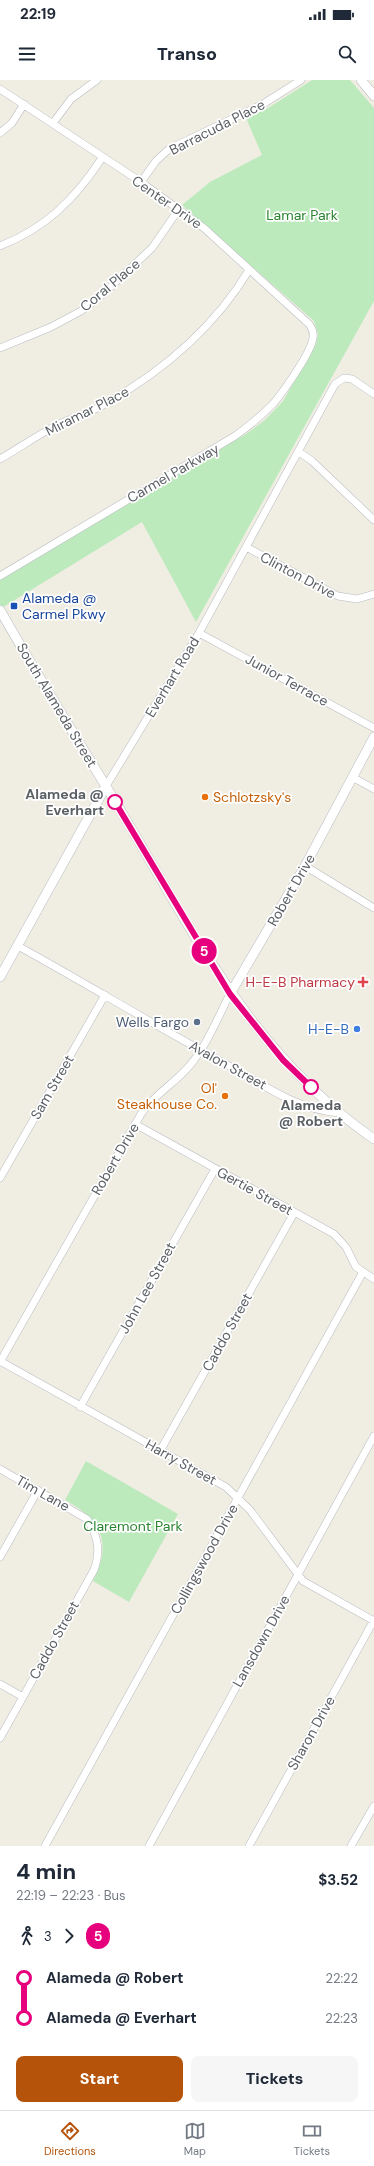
<!DOCTYPE html>
<html lang="en">
<head>
<meta charset="utf-8">
<style>
	:root { --surface:#fff; --page:#f6f6f7; --text:#1f2937; --muted:#747a83; --line:#e0e1e3; --accent:#b45309 }
	body { margin:0; font-family:"DM Sans",sans-serif; background:var(--page); color:var(--text); height:100vh; display:flex; flex-direction:column; font-size:15px; white-space:nowrap }
	* { box-sizing:border-box; margin:0 }
	p { font-size:13px; color:var(--muted) }
	.icon { flex:none; width:22px; height:22px; fill:none; stroke:currentColor; stroke-width:2; stroke-linecap:round; stroke-linejoin:round }
	.map { position:relative; height:1766px; overflow:hidden }
	.panel { display:flex; flex-direction:column; background:var(--surface); flex:1 }
	.panel>* { flex:none }
	.badge { padding:0 8px; border-radius:13px; font-size:14px; line-height:26px }
	.map>.badge { position:absolute; translate:-50% -50%; box-shadow:0 0 0 2px #fff }
	.legs { display:flex; align-items:center; gap:6px; height:44px; padding:0 16px; font-size:13px }
	.legs p { margin-inline-start:auto }
	.head { display:flex; align-items:center; justify-content:space-between; height:68px; padding:0 16px }
	h1 { font-size:22px; font-weight:800; line-height:30px }
	.action { display:flex; gap:8px; margin-top:auto; padding:8px 16px }
	.action a { flex:1; height:46px; border-radius:8px; background:var(--accent); color:#fff; font-size:16px; font-weight:800; line-height:46px; text-align:center }
	.action a+a { background:var(--page); color:var(--text) }
	ul { padding:0 16px; list-style:none }
	li { display:flex; align-items:center; gap:14px; height:40px; font-size:15px }
	li i { display:grid; place-items:center; width:6px; height:100%; margin:0 5px; background:currentColor }
	li i::after { content:''; width:10px; height:10px; margin:-5px; border:3px solid; border-radius:50%; background:var(--surface) }
	li p { margin-inline-start:auto }
	li:first-child i { background:linear-gradient(#0000 50%,currentColor 0) }
	li:last-child i { background:linear-gradient(currentColor 50%,#0000 0) }
	.status { display:flex; justify-content:space-between; align-items:center; height:28px; padding:0 20px; background:var(--surface); direction:ltr }
	.status svg { height:11px; fill:currentColor }
	header { display:flex; justify-content:space-between; align-items:center; height:52px; padding:0 16px; background:var(--surface); font-size:18px; font-weight:800 }
	.tab-bar { display:flex; justify-content:space-around; align-items:center; height:56px; border-top:1px solid var(--line); background:var(--surface); font-size:11px; color:var(--muted) }
	.tab-bar a { display:grid; justify-items:center; gap:2px }
	.tab-bar .current { color:var(--accent) }
	.map>svg:first-child { display:block }
</style>
</head>
<body>
<div class="status"><b>22:19</b><svg viewBox="0 0 49 12"><path d="M0 12V9h3v3zM5 12V6h3v6zM10 12V3h3v9zM15 12V0h3v12zM26 1h20v11H26zM47 4h2v5h-2z"/></svg></div>
<header><svg class="icon" aria-label="menu" viewBox="0 0 24 24"><path d="M4 6h16M4 12h16M4 18h16"/></svg>Transo<svg class="icon" aria-label="search" viewBox="0 0 24 24"><circle cx="10" cy="10" r="6"/><path d="M15 15l6 6"/></svg></header>
<div class="map">
<svg width="374" height="1766" viewBox="0 0 374 1766">
	<rect width="100%" height="100%" fill="#f0ede3"/>
	<path fill="#bdeabd" d="M312,0H350L374,28V221L196,542L142,442L0,529V500L246,354L265,340L283,321L316,264L318,254L314,241L182,125L210,102L262,75L246,38L268,28Z
		M86,1381L178,1434L129,1522L93,1501C113,1463 101,1439 65,1420Z"/>
	<g fill="none" stroke-linecap="round" stroke-linejoin="round">
		<g stroke="#b8bbc1" stroke-width="8">
			<path id="street" d="M0,9L141,102L204,148L309,244C312,248 314,253 313,258C311,273 283,312 273,324C261,336 249,346 235,356L0,496
				M53,43L71,19L97,0
				M0,53L12,43L24,24
				M141,102L156,81L169,69L263,24L301,0
				M0,166C46,148 75,119 102,78
				M0,268L51,247L81,231L102,215L152,168L179,129
				M299,372L312,381L374,440
				M0,379C19,368 38,355 57,345C73,337 90,333 105,324C163,291 214,248 249,190
				M246,467L338,516L357,519L374,514
				M199,553L374,648
				M352,697L374,709
				M106,706L199,553L335,304L344,298L352,299L374,314
				M305,786L374,828
				M18,866C87,904 154,945 224,983C260,1003 297,1030 339,1033
				M135,1044L334,1154L346,1167L356,1187L374,1199
				M0,1098L105,915
				M0,1281L226,1407L250,1430L303,1501L374,1541
				M0,1282L141,1034C154,1014 176,1003 191,984C208,963 218,937 230,914
				M80,1327L215,1089
				M160,1371L294,1133
				M0,1389L87,1439C98,1456 101,1471 94,1490L0,1658
				M0,1477L38,1410
				M0,1604L23,1617
				M45,1766L363,1192
				M149,1766L374,1356
				M249,1766L374,1540
				M351,1766L374,1726"/>
		</g>
		<g stroke="#b9bdc3" stroke-width="10">
			<path id="secondary" d="M361,0L374,16
				M0,530C40,601 84,669 125,738C197,859 255,977 374,1059
				M0,897L106,706
				M230,914L305,786L374,657"/>
		</g>
		<use href="#street" stroke="#fff" stroke-width="7"/>
		<use href="#secondary" stroke="#fff" stroke-width="9"/>
	</g>
	<g fill="none" stroke-linecap="round" stroke-linejoin="round">
		<g stroke="#fff" stroke-width="9">
			<path id="line-1" d="M115,722L230,914L283,980L311,1007"/>
		</g>
		<use href="#line-1" stroke="#e6007e" stroke-width="6"/>
	</g>
	<rect fill="#1a4fb4" stroke="#fff" stroke-width="1.5" x="10" y="522" width="8" height="8" rx="2"/>
	<g fill="#e8710a" stroke="#fff" stroke-width="1.5">
		<circle cx="205" cy="717" r="4"/>
		<circle cx="225" cy="1016" r="4"/>
	</g>
	<g fill="#fff" stroke="#e6007e" stroke-width="2">
		<circle cx="115" cy="722" r="7"/>
		<circle cx="311" cy="1007" r="7"/>
	</g>
	<path fill="#e0444e" stroke="#fff" stroke-width="1.5" d="M361 896h4v4h4v4h-4v4h-4v-4h-4v-4h4z"/>
	<circle fill="#5c6f8a" stroke="#fff" stroke-width="1.5" cx="197" cy="942" r="4"/>
	<circle fill="#3f7fe0" stroke="#fff" stroke-width="1.5" cx="357" cy="949" r="4"/>
	<g text-anchor="middle" dominant-baseline="central" stroke-width="3.5" stroke-linejoin="round" paint-order="stroke">
		<g font-size="14" fill="#5b6065" stroke="#fff">
			<text transform="translate(217 47) rotate(-27)">Barracuda Place</text>
			<text transform="translate(167 122) rotate(35)">Center Drive</text>
			<text transform="translate(110 205) rotate(-40)">Coral Place</text>
			<text transform="translate(87 331) rotate(-27)">Miramar Place</text>
			<text transform="translate(173 393) rotate(-30)">Carmel Parkway</text>
			<text transform="translate(298 495) rotate(28)">Clinton Drive</text>
			<text transform="translate(172 597) rotate(-59)">Everhart Road</text>
			<text transform="translate(287 600) rotate(29)">Junior Terrace</text>
			<text transform="translate(57 625) rotate(59)">South Alameda Street</text>
			<text transform="translate(291 810) rotate(-60)">Robert Drive</text>
			<text transform="translate(228 985) rotate(29)">Avalon Street</text>
			<text transform="translate(52 1007) rotate(-60)">Sam Street</text>
			<text transform="translate(115 1079) rotate(-60)">Robert Drive</text>
			<text transform="translate(255 1111) rotate(29)">Gertie Street</text>
			<text transform="translate(147 1208) rotate(-61)">John Lee Street</text>
			<text transform="translate(227 1252) rotate(-61)">Caddo Street</text>
			<text transform="translate(181 1382) rotate(29)">Harry Street</text>
			<text transform="translate(43 1413) rotate(29)">Tim Lane</text>
			<text transform="translate(204 1479) rotate(-61)">Collingswood Drive</text>
			<text transform="translate(54 1560) rotate(-61)">Caddo Street</text>
			<text transform="translate(261 1561) rotate(-61)">Lansdown Drive</text>
			<text transform="translate(311 1653) rotate(-61)">Sharon Drive</text>
		</g>
		<g font-size="14" fill="#2b8430" stroke="#fff">
			<text x="302" y="135">Lamar Park</text>
			<text x="133" y="1446">Claremont Park</text>
		</g>
		<g font-size="14" fill="#164399" stroke="#fff" text-anchor="start">
			<text x="22" y="518">Alameda @<tspan x="22" dy="16">Carmel Pkwy</tspan></text>
		</g>
		<g font-size="14" font-weight="bold" fill="#5b6065" stroke="#fff" text-anchor="end">
			<text x="104" y="714">Alameda @<tspan x="104" dy="16">Everhart</tspan></text>
			<text x="311" y="1025" text-anchor="middle">Alameda<tspan x="311" dy="16">@ Robert</tspan></text>
		</g>
		<g font-size="14" fill="#c56008" stroke="#fff" text-anchor="start">
			<text x="213" y="717">Schlotzsky's</text>
			<text x="217" y="1008" text-anchor="end">Ol'<tspan x="217" dy="16">Steakhouse Co.</tspan></text>
		</g>
		<g font-size="14" fill="#be3a42" stroke="#fff" text-anchor="end">
			<text x="355" y="902">H-E-B Pharmacy</text>
		</g>
		<g font-size="14" fill="#4e5e75" stroke="#fff" text-anchor="end">
			<text x="189" y="942">Wells Fargo</text>
		</g>
		<g font-size="14" fill="#366cbe" stroke="#fff" text-anchor="end">
			<text x="349" y="949">H-E-B</text>
		</g>
	</g>
</svg>
<b class="badge" style="left:204px;top:871px;background:#e6007e;color:#fff">5</b>
</div>
<section class="panel">
<div class="head"><div><h1>4 min</h1><p>22:19 – 22:23 · Bus</p></div><b>$3.52</b></div>
<div class="legs"><svg class="icon" aria-label="walk" viewBox="0 0 24 24"><circle cx="13" cy="4" r="2"/><path d="M13 8l-2 6 4 7M11 14l-3 7M7 12l3-4h3l4 4"/></svg>3<svg class="icon" aria-label="forward" viewBox="0 0 24 24"><path d="M9 5l7 7-7 7"/></svg><b class="badge" style="background:#e6007e;color:#fff">5</b></div>
<ul>
<li><i style="color:#e6007e"></i><b>Alameda @ Robert</b><p>22:22</p></li>
<li><i style="color:#e6007e"></i><b>Alameda @ Everhart</b><p>22:23</p></li>
</ul>
<div class="action"><a>Start</a><a>Tickets</a></div>
</section>
<nav class="tab-bar">
<a class="current"><svg class="icon" aria-label="directions" viewBox="0 0 24 24"><path d="M12 3l9 9-9 9-9-9zM9 14v-3h6M13 9l2 2-2 2"/></svg>Directions</a>
<a><svg class="icon" aria-label="map" viewBox="0 0 24 24"><path d="M3 6l6-2 6 2 6-2v14l-6 2-6-2-6 2zM9 4v14M15 6v14"/></svg>Map</a>
<a><svg class="icon" aria-label="tickets" viewBox="0 0 24 24"><path d="M3 7h18v10H3zM15 7v10"/></svg>Tickets</a>
</nav>
</body>
</html>
